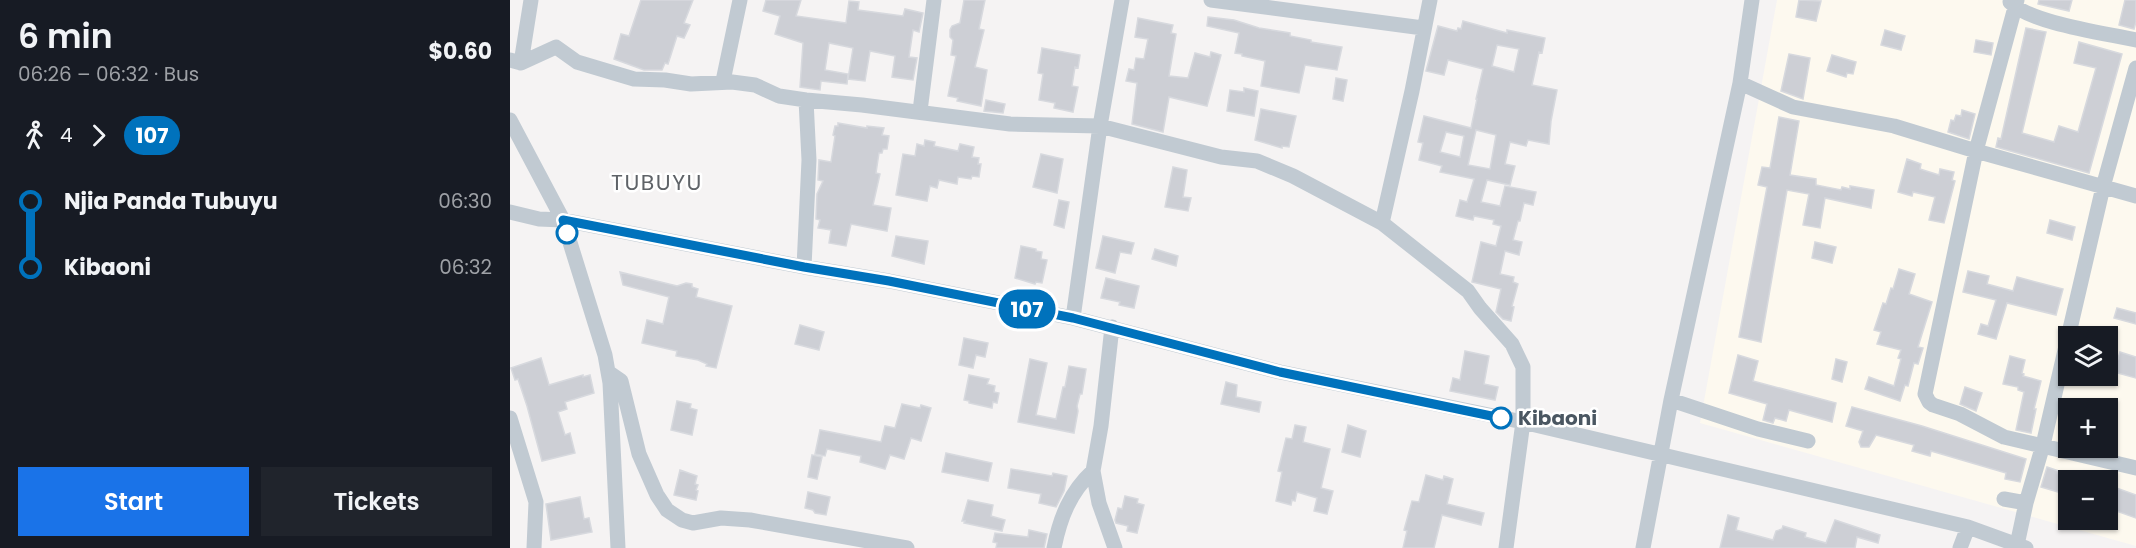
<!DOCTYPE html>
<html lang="en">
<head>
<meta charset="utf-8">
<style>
	:root { --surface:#171b24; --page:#20242c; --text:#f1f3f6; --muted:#9ea1a6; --accent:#1a73e8 }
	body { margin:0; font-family:Poppins,sans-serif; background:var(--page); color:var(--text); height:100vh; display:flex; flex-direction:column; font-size:22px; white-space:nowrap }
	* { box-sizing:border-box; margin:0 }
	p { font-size:20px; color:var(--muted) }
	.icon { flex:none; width:33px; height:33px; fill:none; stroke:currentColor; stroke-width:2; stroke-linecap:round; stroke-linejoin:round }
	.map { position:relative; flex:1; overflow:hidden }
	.side { display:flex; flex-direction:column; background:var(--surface); width:510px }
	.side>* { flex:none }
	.badge { padding:0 12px; border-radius:20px; font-size:21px; line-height:39px }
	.buttons { position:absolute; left:1548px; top:326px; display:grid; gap:12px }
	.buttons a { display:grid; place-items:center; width:60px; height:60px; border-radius:0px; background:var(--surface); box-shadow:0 2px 4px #0004; font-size:30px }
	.map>.badge { position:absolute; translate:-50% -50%; box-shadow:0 0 0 3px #fff }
	.legs { display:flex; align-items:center; gap:9px; height:66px; padding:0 18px; font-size:20px }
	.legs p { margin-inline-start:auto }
	.overview { display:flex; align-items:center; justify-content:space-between; height:102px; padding:0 18px }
	h1 { font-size:33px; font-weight:600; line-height:45px }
	.button { display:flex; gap:12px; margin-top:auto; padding:12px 18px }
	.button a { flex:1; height:69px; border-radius:0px; background:var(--accent); color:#fff; font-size:24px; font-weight:600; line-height:69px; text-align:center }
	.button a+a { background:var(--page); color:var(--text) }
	ul { padding:0 18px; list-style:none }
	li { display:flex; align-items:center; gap:21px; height:66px; font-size:22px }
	li i { display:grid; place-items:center; width:9px; height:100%; margin:0 8px; background:currentColor }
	li i::after { content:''; width:15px; height:15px; margin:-8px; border:4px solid; border-radius:50%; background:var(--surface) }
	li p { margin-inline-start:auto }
	li:first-child i { background:linear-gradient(#0000 50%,currentColor 0) }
	li:last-child i { background:linear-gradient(currentColor 50%,#0000 0) }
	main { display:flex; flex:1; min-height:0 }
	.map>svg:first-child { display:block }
</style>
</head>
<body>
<main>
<section class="side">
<div class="overview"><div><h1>6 min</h1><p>06:26 – 06:32 · Bus</p></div><b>$0.60</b></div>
<div class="legs"><svg class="icon" aria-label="walk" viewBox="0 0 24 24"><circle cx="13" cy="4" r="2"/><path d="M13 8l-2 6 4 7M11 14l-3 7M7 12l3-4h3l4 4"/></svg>4<svg class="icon" aria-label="forward" viewBox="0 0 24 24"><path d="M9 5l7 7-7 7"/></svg><b class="badge" style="background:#0072bc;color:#fff">107</b></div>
<ul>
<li><i style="color:#0072bc"></i><b>Njia Panda Tubuyu</b><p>06:30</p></li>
<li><i style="color:#0072bc"></i><b>Kibaoni</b><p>06:32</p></li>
</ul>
<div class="button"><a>Start</a><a>Tickets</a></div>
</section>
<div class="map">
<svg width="1626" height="548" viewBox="0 0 1626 548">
	<rect width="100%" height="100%" fill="#f5f3f3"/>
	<path fill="#fdf9ef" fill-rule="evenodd" d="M1267,0H1626V546L1190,423ZM1558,336H1598V375H1558ZM1558,408H1598V447H1558ZM1558,480H1598V519H1558Z"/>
	<path fill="#cdcfd5" stroke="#d7d9de" stroke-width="1.5" fill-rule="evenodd" d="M131,0H183L174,23L180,25L174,38L167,36L158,64L155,63L152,70H134L104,59L111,34L119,36Z
		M256,0H291L286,16L336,23L339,1L349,2L348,10L393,16L395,9L413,13L409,32L403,30L399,57L407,58L403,80L382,77L385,56L360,51L355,81L338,79L343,48L319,43L315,70L338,74L337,84L311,81L310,90L290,87L293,43L265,34L270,16L253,11Z
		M454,0H475L469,29L474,30L465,67L477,70L471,106L447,101L448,98L438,96L446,56L441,55L443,40L440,37V30L442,26L450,23Z
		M1289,0L1311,1L1306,21L1286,17Z
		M1529,0H1562L1559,11L1528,4Z
		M1615,0H1626V22L1624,29L1609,25Z
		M698,17L724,20L749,28L780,33V36L801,40V42L832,47L827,70L795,65L789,93L751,86L755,61L732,56V54L725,53L729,33L697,26Z
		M628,18L663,25L661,33L666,34L659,76L678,78L685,53L700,57L701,52L711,55L697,106L659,97L653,132L622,124L627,83L616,81L619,69L624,70L626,58L634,59L638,39L625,37Z
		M953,21L997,33V30L1035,38L1032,53L1029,52L1022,85L1047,90L1041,121L1039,144L1018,140L1016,146L1000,142L995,164L1005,166L1000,185L977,180L971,202L990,206L995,186L1026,192L1023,205L1014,203L1010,221H1008L1003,240L1012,242L1009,255L995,251L990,274L1004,277L1003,282L1008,284L1002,306L1004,307L1001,321L993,319L986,312L991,289L962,282L971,242L986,246L991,226L983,224L984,220L964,216L963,220L946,216L950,200L957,202L964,179L930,172L932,166L909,160L913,143L908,142L914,116L961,128L967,99H966L973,69L938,60L934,75L916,71L928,26L947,31L948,28L951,29ZM987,45L1009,49L1004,72L982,66ZM966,130L986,135L980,169L958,165ZM936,132L954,136L950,157L930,152Z
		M1516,28L1536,32L1512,133L1544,142L1549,126L1568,132L1586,68L1564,63L1569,42L1612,54L1579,173L1486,147L1488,138L1491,139Z
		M1375,30L1395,36L1391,50L1371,45Z
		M1466,40L1483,43L1481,55L1464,52Z
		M532,48L570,55L568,68L565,67L562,86L568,87L563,112L544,108L545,103L529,100L533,74L528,73Z
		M1279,54L1300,58L1293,99L1271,91Z
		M1322,55L1346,62L1343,74L1337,73L1336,77L1317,71Z
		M826,78L837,80L833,101L823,99Z
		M734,88L748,91L744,116L717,111L720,90L734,92Z
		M476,100L495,104L493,113L474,111Z
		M751,109L786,116L779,147L772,146V148L745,140Z
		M1452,110L1465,114L1459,139L1438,132L1441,120L1444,121L1446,115L1451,116Z
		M1269,117L1289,121L1280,175L1306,179V185L1331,190L1332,187L1340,189V186L1364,190L1361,208L1315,198L1310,228L1293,225L1299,194L1277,190L1251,342L1229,337L1257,187L1248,185L1252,167L1260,168Z
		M328,123L357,128V126L374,128L372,135L379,136L377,149H373L372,153H369L366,173L370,174L363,205L381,208L377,231L341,224L336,246L319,243L321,230L308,228L310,220L306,219L307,194L313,181L308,180L309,160L321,162L325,136L323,135L325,126H328Z
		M415,140L425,142L424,146L448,151L450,144L464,147L462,157L469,158L468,164H471L469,177L462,176L461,179L448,177L447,184L429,180L427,188L420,186L417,201L386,195L393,154L405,156L407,144L414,146Z
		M531,154L553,159L547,193L523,187Z
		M1397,159L1411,164L1410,169L1429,175L1430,169L1444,172L1442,180L1445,181L1434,223L1419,220L1425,197L1403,192L1402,196L1388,192Z
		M663,167L677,170L673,197L681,198L678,211L655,207Z
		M549,200L559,202L554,228L544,225Z
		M1540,220L1565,227L1562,240L1537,233Z
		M386,236L418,241L414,264L382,256Z
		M593,236L624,243L621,254L610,252L605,273L586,268Z
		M1305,242L1326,247L1322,263L1302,258Z
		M511,246L526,249V251L532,252L531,259L537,260L532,283L526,282L525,284L505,278Z
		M645,249L668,256L666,266L642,259Z
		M1389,269L1405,274L1399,294L1422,302L1408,347L1413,348L1408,364L1404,363L1398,386L1395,385L1390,401L1355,389L1359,377L1384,386L1391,359L1388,358L1391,350L1367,344L1371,332L1364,330L1373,303L1376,304L1381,288L1383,289Z
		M1458,271L1479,276L1477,284L1503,291L1507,277L1553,289L1546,315L1497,303L1486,339L1468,334L1471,324L1478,326L1486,300L1453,292Z
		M110,272L167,286L176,283L182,284V287L188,289L186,297L222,306L206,368L196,366L197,364L188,360L166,356L167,351L132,343L137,320L153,324L159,297L113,285Z
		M596,278L629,286L624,308L609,305L610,302L591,298Z
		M1607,308L1626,313V324L1604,318Z
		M290,325L314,332L309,350L285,344Z
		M454,338L478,343L475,357L466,355L463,368L449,365Z
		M955,351L979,356L974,384L988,387L985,400L940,391L943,378L950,380Z
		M1610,352L1626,357V378L1604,372Z
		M1228,355L1248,361L1243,381L1326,403L1322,422L1279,410L1276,421L1265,418L1263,423L1253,420L1257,404L1219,393Z
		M1500,356L1515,360L1512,373L1514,374L1513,376L1531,381L1524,409H1526L1521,433L1506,430L1514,392L1508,390V387L1493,384Z
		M31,358L39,385L73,375V377L80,375L84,393L55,402L57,409L48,412L55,435L60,433L65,453L32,461L17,406L8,379L5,380L1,368Z
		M520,359L537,363L526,415L546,419L553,387H555L559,366L576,369L572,394H570L567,406L568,411L564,433L508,422Z
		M1326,359L1337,362L1332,382L1322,379Z
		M459,375L479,379L477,384L485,386L484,392L489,393L487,403L483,402L482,408L459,403V401L454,400Z
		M716,382L727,385L726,397L751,402L749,412L711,404Z
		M1455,387L1472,393L1466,411L1450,404Z
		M167,401L181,404L180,408L187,410L182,435L161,430Z
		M392,404L410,408L411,405L421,408L411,441L401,438L394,459L380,455L375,469L350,462L351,456L317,449L315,456L305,454L310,430L371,442L375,426L385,428Z
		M1342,407L1412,426L1516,459L1510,482L1495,479L1496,473L1421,451L1420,456L1402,451L1404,445L1366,435L1359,447H1351L1349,442L1353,431L1336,426Z
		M785,425L796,427L793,442L820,449L811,488L823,491L817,514L804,511L807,498L787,492L785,501L782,500L781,505L766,501L772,472L768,471L776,438L782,439Z
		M838,425L856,431L850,457L832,452Z
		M436,453L482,463L478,481L432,472Z
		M302,455L312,457L307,479L298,477Z
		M1537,467L1558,474V495L1531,487Z
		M501,469L542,476L543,473L557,476L554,491L546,507L529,503L531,494L498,488Z
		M170,470L187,476L185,484L188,485L186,490L188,491L186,500L164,495Z
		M916,475L933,480L934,476L943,479L937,504L974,513L971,525L932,515L924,548H893L897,531L894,530L902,501L909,502Z
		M1598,485L1626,495V518L1598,508Z
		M298,492L320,497L316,515L305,513L303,510L295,508Z
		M615,496L628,499L627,503L634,505L627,533L617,531L618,526L606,523L605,520L608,508L612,509Z
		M70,497L74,519L79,518L82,532L41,540L36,504Z
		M458,500L483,505L481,516L495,520L492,531L454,523L455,521H452Z
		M1218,515L1229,518L1226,530L1263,540L1266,531L1272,529L1273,526L1296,533L1295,537L1316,543L1325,520L1370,535L1368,543L1347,537L1345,548H1210Z
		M519,530L537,534L534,548H486L487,543L483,542L485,533L518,537Z"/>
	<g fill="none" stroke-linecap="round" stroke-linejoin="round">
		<path stroke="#c1cad2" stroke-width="15" d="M701,0L913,28
			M1507,0L1466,151L1415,394L1419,402L1423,405L1450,414L1494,437L1626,468
			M1500,2C1520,23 1595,33 1626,40
			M0,60L11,63L46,47L67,62L124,79L155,80L181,84L222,82L245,85L269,96L296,100L352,105L500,124L590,126L711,157L747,161L783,176L872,223L958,291L970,308L1002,344L1013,367V422L996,548
			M11,63L21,0
			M213,81L230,0
			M1230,83L1283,107L1384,126L1466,151L1626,196
			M410,111L424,0
			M0,120L53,220L95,355L100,383L108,548
			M0,212L29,219L53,220L294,267L379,281L563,318L770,372L1013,422L1458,527L1516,548
			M872,223L902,91L920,0
			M294,267L299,160L296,100
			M563,318L590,126L612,0
			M602,327L591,426L583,471L589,503L605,548
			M98,372L111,381L129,454L147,495L157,510L172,520L183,523L211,518L240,520L397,548
			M1161,400L1248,429L1298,441
			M0,418L26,502L24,548
			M1494,499L1516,503
			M1507,545L1516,503L1533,445L1593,187L1626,68
			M544,548C550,518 560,492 583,471
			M1133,548L1161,400L1230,83L1242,0
			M1450,548L1458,527"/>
	</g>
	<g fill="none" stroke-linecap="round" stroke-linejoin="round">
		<g stroke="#fff" stroke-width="14">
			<path id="line-1" d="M57,233L53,220L294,267L379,281L563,318L770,372L991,418"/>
		</g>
		<use href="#line-1" stroke="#0072bc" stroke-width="9"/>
	</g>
	<g fill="#fff" stroke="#0072bc" stroke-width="3">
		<circle cx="57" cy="233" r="10"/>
		<circle cx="991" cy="418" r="10"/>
	</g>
	<g text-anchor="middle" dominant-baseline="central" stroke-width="5" stroke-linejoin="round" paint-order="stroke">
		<g font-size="20" font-weight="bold" fill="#4a5661" stroke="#fff" text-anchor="start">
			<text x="1008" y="418">Kibaoni</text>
		</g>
		<g font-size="22" letter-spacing="1.5" fill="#5f6368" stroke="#fff">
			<text x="147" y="182">TUBUYU</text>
		</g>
	</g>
</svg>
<div class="buttons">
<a><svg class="icon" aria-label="layers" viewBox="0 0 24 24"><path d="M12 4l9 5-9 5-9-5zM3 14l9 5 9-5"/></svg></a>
<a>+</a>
<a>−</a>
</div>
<b class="badge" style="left:517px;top:309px;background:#0072bc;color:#fff">107</b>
</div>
</main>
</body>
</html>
